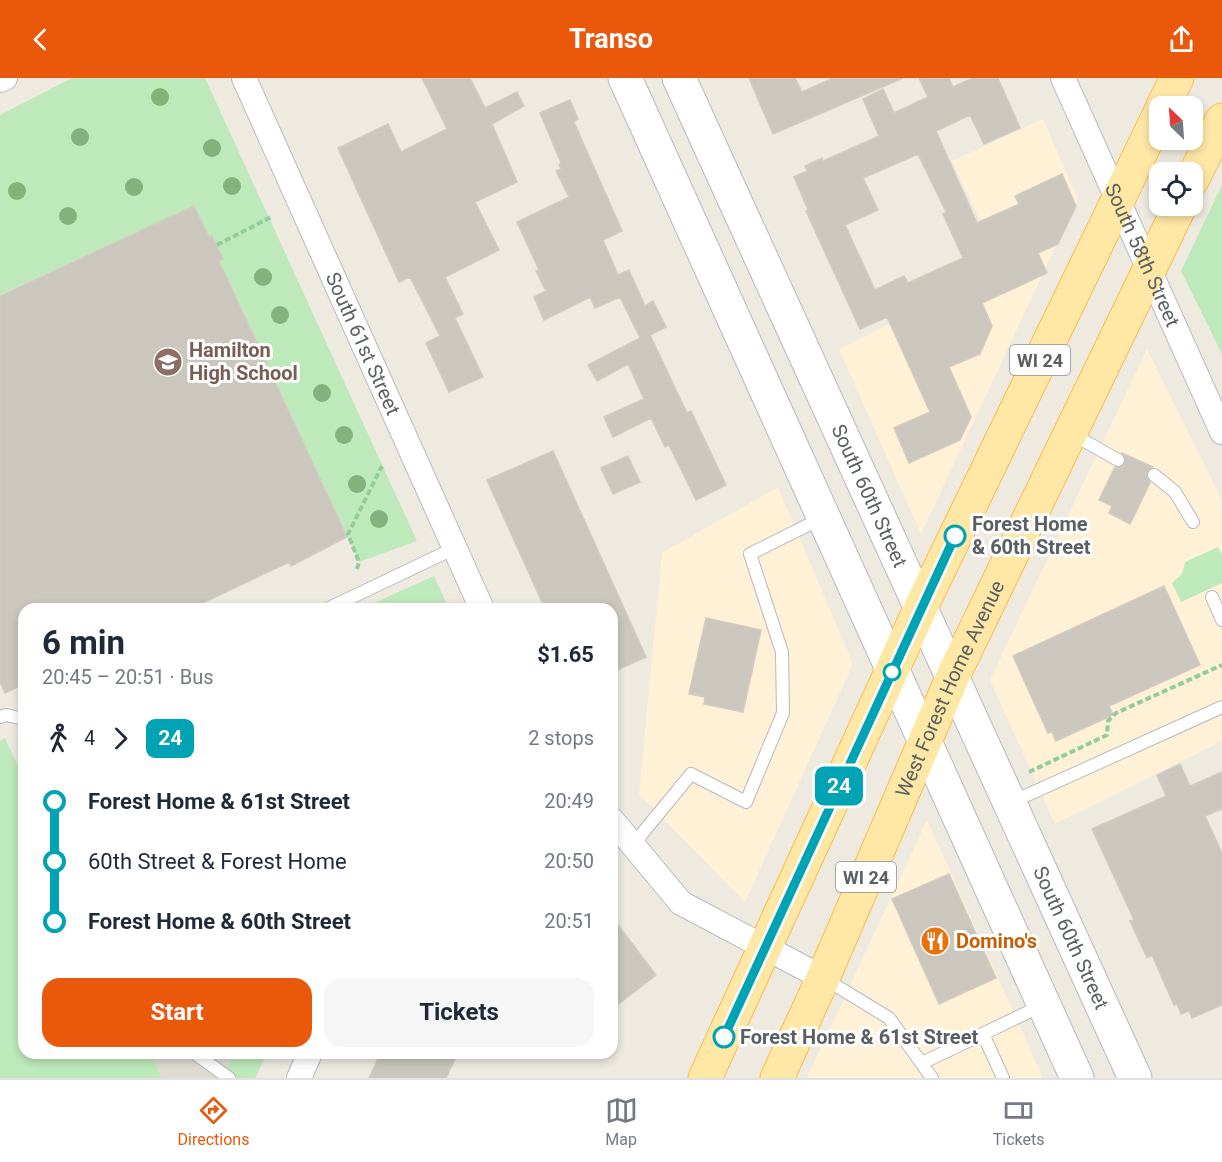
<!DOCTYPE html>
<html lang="en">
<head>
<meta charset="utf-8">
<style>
	:root { --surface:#fff; --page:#f6f6f7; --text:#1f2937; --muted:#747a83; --line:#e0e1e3; --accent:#ea580c }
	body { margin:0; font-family:Roboto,sans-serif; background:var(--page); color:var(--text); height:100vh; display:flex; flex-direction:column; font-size:22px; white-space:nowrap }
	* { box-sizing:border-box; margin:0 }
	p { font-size:20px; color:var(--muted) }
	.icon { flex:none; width:33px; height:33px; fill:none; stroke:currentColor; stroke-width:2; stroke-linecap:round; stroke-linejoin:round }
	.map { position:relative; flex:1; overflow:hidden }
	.details { position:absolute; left:18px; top:525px; width:600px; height:456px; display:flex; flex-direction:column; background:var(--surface); border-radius:18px; box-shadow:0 3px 9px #0003 }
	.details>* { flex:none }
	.badge { padding:0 12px; border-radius:9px; font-size:21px; line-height:39px }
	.needle { width:39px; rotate:335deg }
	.fabs { position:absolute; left:1149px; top:18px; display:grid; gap:12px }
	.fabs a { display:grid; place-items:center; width:54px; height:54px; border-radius:12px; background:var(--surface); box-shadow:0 3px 9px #0003; font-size:30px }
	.map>.badge { position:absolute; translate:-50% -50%; box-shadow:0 0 0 3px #fff }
	.legs { display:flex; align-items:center; gap:9px; height:66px; padding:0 24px; font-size:20px }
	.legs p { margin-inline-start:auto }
	.head { display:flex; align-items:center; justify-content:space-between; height:102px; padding:0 24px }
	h1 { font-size:33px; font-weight:700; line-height:45px }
	.cta { display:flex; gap:12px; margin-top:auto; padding:12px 24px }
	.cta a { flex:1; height:69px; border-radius:18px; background:var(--accent); color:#fff; font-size:24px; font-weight:700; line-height:69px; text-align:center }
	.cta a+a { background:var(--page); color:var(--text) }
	ul { padding:0 24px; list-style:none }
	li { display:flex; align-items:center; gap:21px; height:60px; font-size:22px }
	li i { display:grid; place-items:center; width:9px; height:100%; margin:0 8px; background:currentColor }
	li i::after { content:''; width:15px; height:15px; margin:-8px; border:4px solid; border-radius:50%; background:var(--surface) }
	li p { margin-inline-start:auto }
	li:first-child i { background:linear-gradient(#0000 50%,currentColor 0) }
	li:last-child i { background:linear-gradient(currentColor 50%,#0000 0) }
	header { display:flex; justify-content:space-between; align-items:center; height:78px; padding:0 24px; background:var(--accent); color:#fff; font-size:27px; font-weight:700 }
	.tab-bar { display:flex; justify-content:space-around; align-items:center; height:84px; border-top:2px solid var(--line); background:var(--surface); font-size:16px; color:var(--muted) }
	.tab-bar a { display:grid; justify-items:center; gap:3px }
	.tab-bar .current { color:var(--accent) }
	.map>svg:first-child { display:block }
</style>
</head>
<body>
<header><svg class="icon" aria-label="back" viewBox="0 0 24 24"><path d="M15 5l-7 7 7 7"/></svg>Transo<svg class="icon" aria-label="share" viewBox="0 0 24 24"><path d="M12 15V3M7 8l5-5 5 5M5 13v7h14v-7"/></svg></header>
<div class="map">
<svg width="1222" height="1000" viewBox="0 0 1222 1000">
	<rect width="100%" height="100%" fill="#eeeae0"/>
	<path fill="#fff1d5" d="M1043,41L1078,121L921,456L839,271L923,229L912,203L991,166L952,83Z
		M1147,271L1222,422V663L1055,746L990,602Z
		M778,409L853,586L745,824L639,716L662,475Z
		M927,742L1043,1000H807Z"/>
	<path fill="#e0dbd1" d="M150,975H267L255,1000H162Z"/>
	<path fill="#bee9ba" d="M72,0H205L417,463L359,484L194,128L0,217V37Z
		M1222,107V276L1181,193Z
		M1218,469L1222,477V505L1181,524L1172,505L1182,496L1185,484Z
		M434,498L449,531H377L374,525Z
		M5,660L24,701V975H150L162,1000H0V663Z
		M234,975H267L255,1000H222Z"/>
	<path fill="#cbc7bf" stroke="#d3cbbe" stroke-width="1.5" fill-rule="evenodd" d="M422,0H470L485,30L517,14L524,28L492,46L517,104L475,124L499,172L445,199L463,236L455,240L483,299L449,314L426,265L440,258L410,199L399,204L338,70L388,46L401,74L447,51Z
		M749,0H795L802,14L833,0H903L773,56Z
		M919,0H949L953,9L973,0H998L1020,50L984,66L970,37L936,53L977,145L1019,126L1015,118L1062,96L1076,128L1058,166L1038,175L1047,195L982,225L992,248L980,276L949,289L971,339L960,362L909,385L894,350L930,334L887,239L860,251L806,133L808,132L794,99L807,93L805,88L822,80L823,83L879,58L863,21L883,11L894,35L928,19ZM918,76L946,134L943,136L963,180L908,205L904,198L875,212L845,147L878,132L863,100Z
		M570,22L578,41L574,44L622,153L603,162L618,197L629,192L645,228L653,223L666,249L650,257L687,335L691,333L726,407L696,422L669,367L665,369L651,340L613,359L604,339L644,321L628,286L597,303L588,287L640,260L620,219L595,230L590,219L544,242L534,219L546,213L536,193L539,192L517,144L569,119L556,93L561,91L559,87L561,85L540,35Z
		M194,128L209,159L212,158L223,181L219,183L347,459L291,488L289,484L190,531H24V606L5,615L0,604V218Z
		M553,373L646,579L612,594V531H545L487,402Z
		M1122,375L1153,389L1146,395L1150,405L1130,446L1109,435L1112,428L1099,422L1115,389H1122L1125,386Z
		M628,378L640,404L613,416L601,390Z
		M1164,508L1200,587L1109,628L1113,637L1056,663L1052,654L1048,655L1013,578Z
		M706,540L761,552L743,634L704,626L705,619L689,616Z
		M1180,686L1190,708L1222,694V731L1205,738L1222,775V927L1192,940L1189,933L1181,936L1177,926L1174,927L1152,877L1147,880L1130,843L1134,842L1092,751L1166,718L1157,697Z
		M949,796L996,900L939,926L892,821Z
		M612,839L656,897L612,931Z
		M381,975H458L446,1000H369Z"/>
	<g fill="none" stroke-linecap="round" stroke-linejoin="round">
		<g stroke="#b6babf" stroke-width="14">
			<path id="lane" d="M1072,356L1118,382
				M1154,397L1175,414L1193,444
				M1212,519L1222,542
				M327,531L455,470
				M0,639L6,637L24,641
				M1012,724L1222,629
				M632,768L691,696L746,724L783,635L782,574L750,476L822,440
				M825,901L889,940L932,1000
				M983,956L1003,1000
				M197,977L229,1000
				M922,985L1043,927"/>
		</g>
		<g stroke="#b6babf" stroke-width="26">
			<g id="street">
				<path id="s1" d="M244,0L482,531"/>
				<path id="s2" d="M1063,0L1222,354"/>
				<path d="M0,2L5,0"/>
				<path d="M612,742L681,825L823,900"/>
				<path d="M299,1000L310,975"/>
			</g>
		</g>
		<g stroke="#b4b9bf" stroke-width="35">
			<g id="secondary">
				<path d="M625,0L1077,1000"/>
				<path id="s3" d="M679,0L1135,1000"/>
			</g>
		</g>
		<g stroke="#ffba49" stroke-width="35">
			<g id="primary">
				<path d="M1163,28L1177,0"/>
				<path d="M1192,102L1222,42"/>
				<path d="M705,1000L921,529L1160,35"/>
				<path id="s4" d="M777,1000L823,900L953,598L1180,128"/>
			</g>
		</g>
		<path stroke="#93cd9e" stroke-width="4" stroke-dasharray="6 3" stroke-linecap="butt" d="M217,167L271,139
			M357,491L359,484L348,456L382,388
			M379,527L389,531
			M1029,694L1107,657L1108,643L1116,635L1222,587"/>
		<use href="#lane" stroke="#fff" stroke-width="12"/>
		<use href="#street" stroke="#fff" stroke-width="24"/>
		<use href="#secondary" stroke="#fff" stroke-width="33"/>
		<use href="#primary" stroke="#ffe8a5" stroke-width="33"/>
	</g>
	<g fill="#85b17c">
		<circle cx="160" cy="19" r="9"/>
		<circle cx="80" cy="59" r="9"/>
		<circle cx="212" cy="70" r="9"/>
		<circle cx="232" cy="108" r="9"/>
		<circle cx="134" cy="109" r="9"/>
		<circle cx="17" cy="113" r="9"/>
		<circle cx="68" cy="138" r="9"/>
		<circle cx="263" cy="199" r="9"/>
		<circle cx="280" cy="237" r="9"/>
		<circle cx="322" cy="315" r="9"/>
		<circle cx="344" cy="357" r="9"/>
		<circle cx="357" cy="406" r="9"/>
		<circle cx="379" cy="441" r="9"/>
	</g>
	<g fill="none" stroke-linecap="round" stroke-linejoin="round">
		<g stroke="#fff" stroke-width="14">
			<path id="line-1" d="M724,959L955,458"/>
		</g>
		<use href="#line-1" stroke="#00a3b4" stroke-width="9"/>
	</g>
	<defs>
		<g id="school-disc" transform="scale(1.5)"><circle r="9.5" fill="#8d6e63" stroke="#fff"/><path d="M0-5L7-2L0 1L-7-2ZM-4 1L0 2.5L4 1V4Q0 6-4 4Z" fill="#fff"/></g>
		<g id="restaurant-disc" transform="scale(1.5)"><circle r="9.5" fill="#e8710a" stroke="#fff"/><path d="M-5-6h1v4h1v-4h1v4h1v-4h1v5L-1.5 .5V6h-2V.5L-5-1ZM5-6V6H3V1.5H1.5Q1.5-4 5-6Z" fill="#fff"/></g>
	</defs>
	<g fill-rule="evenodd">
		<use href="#school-disc" x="168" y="284"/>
		<use href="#restaurant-disc" x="935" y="863"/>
	</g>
	<g fill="#fff" stroke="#00a3b4" stroke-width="3">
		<circle cx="955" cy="458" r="10"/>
		<circle cx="892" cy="594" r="8"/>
		<circle cx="724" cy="959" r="10"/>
	</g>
	<g text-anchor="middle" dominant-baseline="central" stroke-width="6" stroke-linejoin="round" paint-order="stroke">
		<g fill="#fff" stroke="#8b8f92" stroke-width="1.5">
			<rect x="1010" y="267" width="60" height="30" rx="4.5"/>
			<rect x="836" y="784" width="60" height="30" rx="4.5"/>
		</g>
		<g font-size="18" font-weight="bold" fill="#595f63">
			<text x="1040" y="282">WI 24</text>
			<text x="866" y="799">WI 24</text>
		</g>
		<g font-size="20" fill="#595f63" stroke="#fff">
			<text stroke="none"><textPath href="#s2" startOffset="194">South 58th Street</textPath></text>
			<text stroke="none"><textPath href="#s1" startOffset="291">South 61st Street</textPath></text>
			<text stroke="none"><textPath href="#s3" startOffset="459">South 60th Street</textPath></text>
			<text stroke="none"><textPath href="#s4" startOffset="426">West Forest Home Avenue</textPath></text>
			<text stroke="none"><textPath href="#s3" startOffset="945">South 60th Street</textPath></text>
		</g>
		<g font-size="20" font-weight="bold" fill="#785e54" stroke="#fff" text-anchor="start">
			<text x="189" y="272">Hamilton<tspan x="189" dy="23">High School</tspan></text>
		</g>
		<g font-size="20" font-weight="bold" fill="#595f63" stroke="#fff" text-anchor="start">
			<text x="972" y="446">Forest Home<tspan x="972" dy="23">&amp; 60th Street</tspan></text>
			<text x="740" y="959">Forest Home &amp; 61st Street</text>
		</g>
		<g font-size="20" font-weight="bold" fill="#c56008" stroke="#fff" text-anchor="start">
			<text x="956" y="863">Domino's</text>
		</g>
	</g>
</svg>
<div class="fabs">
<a><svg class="needle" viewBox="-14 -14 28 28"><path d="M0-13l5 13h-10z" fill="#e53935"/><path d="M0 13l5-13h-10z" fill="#747a83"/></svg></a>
<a><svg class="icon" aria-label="locate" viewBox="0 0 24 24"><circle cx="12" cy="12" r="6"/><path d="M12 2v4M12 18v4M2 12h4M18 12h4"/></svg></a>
</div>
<b class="badge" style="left:839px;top:708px;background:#00a3b4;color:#fff">24</b>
<section class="details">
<div class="head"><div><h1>6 min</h1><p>20:45 – 20:51 · Bus</p></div><b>$1.65</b></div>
<div class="legs"><svg class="icon" aria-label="walk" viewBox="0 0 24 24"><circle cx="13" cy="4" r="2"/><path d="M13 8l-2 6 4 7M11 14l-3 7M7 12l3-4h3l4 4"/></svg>4<svg class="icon" aria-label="forward" viewBox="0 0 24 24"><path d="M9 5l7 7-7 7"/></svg><b class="badge" style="background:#00a3b4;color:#fff">24</b><p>2 stops</p></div>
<ul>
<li><i style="color:#00a3b4"></i><b>Forest Home &amp; 61st Street</b><p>20:49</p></li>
<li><i style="color:#00a3b4"></i><span>60th Street &amp; Forest Home</span><p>20:50</p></li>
<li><i style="color:#00a3b4"></i><b>Forest Home &amp; 60th Street</b><p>20:51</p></li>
</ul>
<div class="cta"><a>Start</a><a>Tickets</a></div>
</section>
</div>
<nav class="tab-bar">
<a class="current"><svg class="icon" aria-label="directions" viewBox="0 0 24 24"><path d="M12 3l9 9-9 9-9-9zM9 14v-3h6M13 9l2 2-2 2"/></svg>Directions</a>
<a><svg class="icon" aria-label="map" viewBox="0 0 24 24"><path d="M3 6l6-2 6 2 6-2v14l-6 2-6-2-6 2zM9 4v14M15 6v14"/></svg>Map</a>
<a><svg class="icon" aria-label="tickets" viewBox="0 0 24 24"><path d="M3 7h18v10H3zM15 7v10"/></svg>Tickets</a>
</nav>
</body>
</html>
